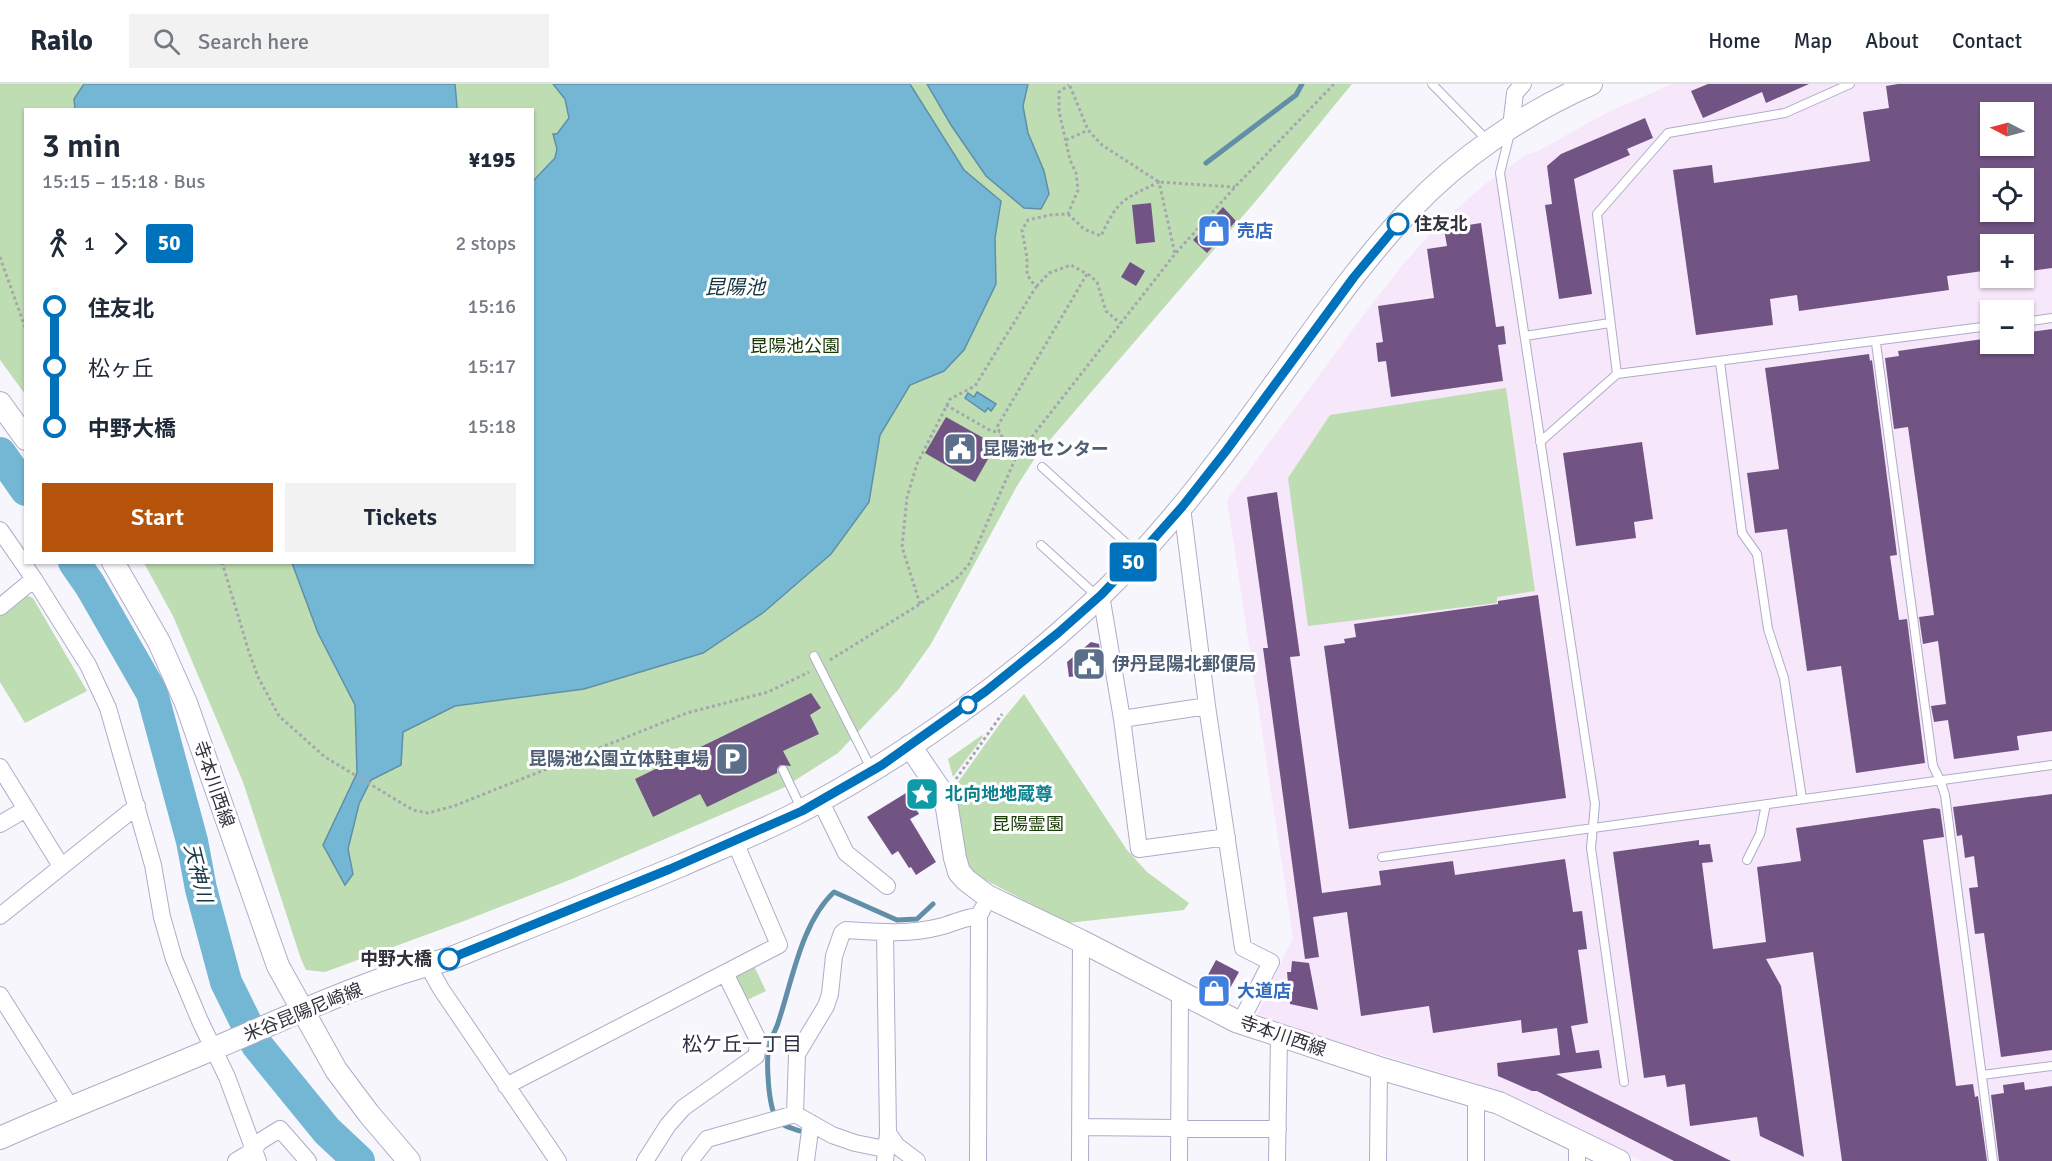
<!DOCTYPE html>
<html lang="en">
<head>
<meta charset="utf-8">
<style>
	:root { --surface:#fff; --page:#f2f2f3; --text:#1f2937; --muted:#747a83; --line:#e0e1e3; --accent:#b45309 }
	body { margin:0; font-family:Signika,"Noto Sans JP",sans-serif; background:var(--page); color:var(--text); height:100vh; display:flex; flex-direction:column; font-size:22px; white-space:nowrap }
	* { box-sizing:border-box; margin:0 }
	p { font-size:20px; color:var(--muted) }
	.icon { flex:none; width:33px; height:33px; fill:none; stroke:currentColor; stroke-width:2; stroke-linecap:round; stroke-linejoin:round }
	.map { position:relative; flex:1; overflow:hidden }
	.sheet { position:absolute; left:24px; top:24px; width:510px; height:456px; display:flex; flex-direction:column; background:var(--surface); border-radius:0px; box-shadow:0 2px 4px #0004 }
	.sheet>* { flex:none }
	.badge { padding:0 12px; border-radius:4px; font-size:21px; line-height:39px }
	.needle { width:39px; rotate:276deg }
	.tools { position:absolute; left:1980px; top:18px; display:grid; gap:12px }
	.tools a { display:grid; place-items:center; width:54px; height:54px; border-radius:0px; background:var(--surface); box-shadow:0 2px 4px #0004; font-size:30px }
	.map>.badge { position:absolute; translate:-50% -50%; box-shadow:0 0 0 3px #fff }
	.legs { display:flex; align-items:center; gap:9px; height:66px; padding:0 18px; font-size:20px }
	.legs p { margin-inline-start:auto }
	.headline { display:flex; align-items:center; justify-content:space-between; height:102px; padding:0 18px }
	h1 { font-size:33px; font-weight:600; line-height:45px }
	.primary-button { display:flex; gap:12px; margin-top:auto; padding:12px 18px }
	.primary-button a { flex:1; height:69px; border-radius:0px; background:var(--accent); color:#fff; font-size:24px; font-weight:600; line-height:69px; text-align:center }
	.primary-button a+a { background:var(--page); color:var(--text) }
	ul { padding:0 18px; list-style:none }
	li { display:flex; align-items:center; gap:21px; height:60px; font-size:22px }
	li i { display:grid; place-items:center; width:9px; height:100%; margin:0 8px; background:currentColor }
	li i::after { content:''; width:15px; height:15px; margin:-8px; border:4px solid; border-radius:50%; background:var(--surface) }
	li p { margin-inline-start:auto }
	li:first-child i { background:linear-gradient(#0000 50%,currentColor 0) }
	li:last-child i { background:linear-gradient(currentColor 50%,#0000 0) }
	header { display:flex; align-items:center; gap:36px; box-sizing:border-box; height:84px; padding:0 30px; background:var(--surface); border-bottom:2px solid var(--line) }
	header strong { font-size:28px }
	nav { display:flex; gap:33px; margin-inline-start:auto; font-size:21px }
	.search { width:420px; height:54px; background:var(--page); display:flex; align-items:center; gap:15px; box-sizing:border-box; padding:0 21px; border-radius:0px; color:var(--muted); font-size:22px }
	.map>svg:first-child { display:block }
</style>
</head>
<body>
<header>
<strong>Railo</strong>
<div class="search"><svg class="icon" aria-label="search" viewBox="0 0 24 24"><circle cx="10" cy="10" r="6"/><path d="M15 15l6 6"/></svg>Search here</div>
<nav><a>Home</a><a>Map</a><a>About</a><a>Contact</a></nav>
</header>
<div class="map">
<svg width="2052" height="1077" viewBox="0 0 2052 1077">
	<rect width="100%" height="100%" fill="#f7f6fd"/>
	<path fill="#f7e7fb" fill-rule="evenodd" d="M1672,0H2052V1077H1641L1495,1005L1256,933L1293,853L1227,416L1365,229L1400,184L1439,140L1485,100L1527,70L1536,68L1608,28ZM1990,28H2024V62H1990ZM1990,94H2024V128H1990ZM1990,160H2024V194H1990ZM1990,226H2024V260H1990Z"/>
	<path fill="#beddb2" d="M0,0H1352L1261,111L1037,371L1017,402L931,560L899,605L838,669L783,704L572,795L464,837L325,888L306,886L301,875L243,698L173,532L144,479L532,478V26H26L25,310L0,276Z
		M1506,304L1535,507L1497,513V519L1308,542L1288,394L1330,331Z
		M23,510L33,514L87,607L25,639L0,598V529Z
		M1024,610L1127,766L1147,788L1189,819L1184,826L1068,839L974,790L961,770L956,701L1004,634Z
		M982,651L983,653L953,693L948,675Z
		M754,882L766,907L743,918L733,893Z"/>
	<path fill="#74b7d5" stroke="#608fa7" stroke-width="1.5" d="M84,0H455L457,23L456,26L75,25L74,15Z
		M553,0H910L964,86L1001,117L995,154L996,200L964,266L944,287L910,301L880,351L869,418L831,470L764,528L703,569L584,605L455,622L403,648L401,681L371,696L359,720L348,765L353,790L345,801L323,761L357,689L355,621L318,549L292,479L532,478L533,97L555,74L557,65L553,50H557L569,34L565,15Z
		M927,0H1028L1023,22L1028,49L1044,87L1049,110L1041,125L1024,124L986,92L951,41Z
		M977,308L996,320L991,327L988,324L985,328L965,314L968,309L974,313Z"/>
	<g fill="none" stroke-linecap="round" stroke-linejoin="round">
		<path stroke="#608fa7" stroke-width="5" d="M1206,79L1296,11L1302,0
			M800,1047C792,1044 781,1042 776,1034C768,1020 766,977 769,961C771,953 776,946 778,939C792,898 801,839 834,808L897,836L917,835L933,820"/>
		<path stroke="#74b7d5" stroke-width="32" d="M0,369L26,406
			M74,478L90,501L152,609L192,757L201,805L226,898L257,961L327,1047L359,1077"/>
	</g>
	<path fill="#715483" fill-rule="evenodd" d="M1708,0H1809L1766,19L1762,8L1703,34L1691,7Z
		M1898,0H2052V184L2024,188V160H1990V186L1947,192L1949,206L1799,227L1797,211L1770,215L1773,241L1696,251L1673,86L1712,81L1714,99L1870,77L1863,28L1889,24L1886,2ZM1990,28H2024V62H1990ZM1990,94H2024V128H1990Z
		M1645,34L1653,54L1627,65L1630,71L1574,95L1592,210L1559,215L1545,121L1552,120L1547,82L1561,70Z
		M1151,119L1155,158L1136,160L1132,121Z
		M1223,123L1236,137L1207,169L1193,156Z
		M1481,139L1496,243L1504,242L1506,260L1498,261L1503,297L1391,313L1386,277L1378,278L1376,259L1383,258L1378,222L1434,214L1427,165L1447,162L1444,145Z
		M1130,178L1145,187L1136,202L1121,193Z
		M2052,245V647L2017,652L2019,666L1954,675L1948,636L1934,638L1931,622L1946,620L1938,557L1923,560L1919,533L1934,531L1908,343L1894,345L1885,274L1899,272L1898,267L1990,254V260H2024V249Z
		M1869,270L1870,277L1872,276L1897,471L1890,472L1899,536L1907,535L1925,679L1856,689L1841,582L1807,587L1787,445L1755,449L1747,389L1779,385L1765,284Z
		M946,333L996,361L975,398L925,369Z
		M1642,358L1653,435L1634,438L1636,454L1576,462L1563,369Z
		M1277,408L1300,572L1290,573L1322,809L1381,801L1379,787L1453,777L1455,791L1565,775L1573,828L1582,827L1587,865L1578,866L1588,939L1571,942L1576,969L1599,966L1602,984L1556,990L1731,1077H1674L1537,1007H1532L1498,992L1497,979L1560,971L1557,944L1522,949L1521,936L1433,949L1429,922L1361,932L1347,828L1313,833L1319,873L1305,875L1263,564H1268L1247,413Z
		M1538,511L1566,714L1349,745L1324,562L1345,559L1344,555L1356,553L1354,540L1498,520V517Z
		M1091,558L1099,560L1103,588L1069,593L1067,578Z
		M811,609L821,624L810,631L819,650L783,667L791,682L780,681L777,685V689L707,723L700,710L653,733L635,695Z
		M906,709L919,730L910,735L936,778L916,791L911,783L909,784L898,767L892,771L867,733Z
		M2052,710V966L2001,973L1984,849L1975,850L1969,804L1978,803L1974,772L1965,774L1962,751L1957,752L1953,723Z
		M1934,724L1940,725L1944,753L1923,756L1956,1002L1973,1000L1975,1013L1978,1012L1987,1077H1842L1813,868L1766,875L1781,902L1804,1073L1760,1052L1757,1033L1690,1042L1685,1000L1667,1003L1665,991L1644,994L1613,768L1699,756V761L1710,760L1713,778L1702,779L1713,865L1766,858L1757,783L1801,777L1796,744Z
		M1216,876L1239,888L1224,915L1201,904Z
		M1292,877L1309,879L1318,926L1290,920L1287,888H1291Z
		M2024,998L2025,1006L2052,1002V1077H1999L1991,1011L2004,1009L2003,1001Z"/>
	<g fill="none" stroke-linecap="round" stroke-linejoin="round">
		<g stroke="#afacc9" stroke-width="10">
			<path id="lane" d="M1432,0L1489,58
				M1510,49L1500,89L1595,720L1591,764L1624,998
				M2024,238L2052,234
				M1525,252L1610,239
				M1876,259L1933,682L1940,696L1945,711L1993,1077
				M1720,278L1742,449L1757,470L1768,545L1784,594L1802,715
				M1617,290L1597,130L1668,49L1785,29L1850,0
				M1540,358L1617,290L1990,242
				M1042,383L1139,471
				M1041,461L1098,513
				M814,572L872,686
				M783,686L802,726
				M1382,773L2052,681
				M1747,776L1760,750L1766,720
				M1982,991L2052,982"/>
		</g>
		<g stroke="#afacc9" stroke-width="18">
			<path id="street" d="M1511,43L1515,9L1523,0
				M1182,423L1207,622L1243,864L1271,878L1240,939
				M0,446L34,495L88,581L108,624L153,781L162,833L174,875L200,937L227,993L258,1077
				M1101,511L1122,635L1139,765L1227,753
				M0,523L34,495
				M1122,635L1207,622
				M0,683L61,782
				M820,716L846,769L887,802
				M0,740L26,725
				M0,832L137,722
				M427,880L441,905L558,1077
				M0,911L70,1022
				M506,1002L779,861L735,758
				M1476,1011V1077
				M795,1030L797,970L826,922L830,910L834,872L842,849L846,846C877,848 908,851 939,843C953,840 964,833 979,832
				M1080,1043L1278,1045
				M888,1049L897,1062L917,1077
				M236,1077L254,1066L259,1058L280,1045L308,1077
				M645,1077L668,1041L683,1024L756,972L759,958L725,889
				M690,1077L707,1055L795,1030L832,1051L855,1059L885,1065
				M806,1077L811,1039
				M885,1077L888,1049L885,848
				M978,1077L979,832L983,824
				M1080,1077L1081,857
				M1179,1077L1180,909
				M1277,1077L1279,952
				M1378,1077L1379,984
				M1577,1077V1056"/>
		</g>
		<g stroke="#afacc9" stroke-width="24">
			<path id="secondary" d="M0,319L26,355
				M113,478L159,558L186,619L278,882L336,986L369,1030L409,1077
				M910,662L944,712L947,724L955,774L959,788L966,796L987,812L1081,857L1236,937L1379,984L1499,1019L1619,1077
				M0,1054C71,1022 143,995 215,964C291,932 368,895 449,875C527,844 605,813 682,781C722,763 764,747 803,726C907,671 1016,593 1101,511C1163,451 1216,382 1266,312C1312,249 1356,183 1410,126C1460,73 1525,29 1591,0"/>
		</g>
		<path stroke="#a7a6af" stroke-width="3" stroke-dasharray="3 3" stroke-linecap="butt" d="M1070,2L1088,46L1102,61L1159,98L1235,103
			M1066,56L1088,46
			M1068,130L1084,145L1101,152C1118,115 1124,115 1159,98L1175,170
			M0,173L26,246
			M1088,190L1097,198L1106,227L1120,239
			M946,321L991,347L1000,348
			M1016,373L1005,358L997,343L1087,190L1071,181L1049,189L1036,203
			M222,478L248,565L258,593L279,632L325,673L413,726L428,729L454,722L687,629L768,608L809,588
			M920,520L902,463L907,413L917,380L950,315L975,302L1036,203L1027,191V174L1022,146L1028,136L1050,131L1068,130L1078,106L1076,89L1070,76L1059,27V8L1069,1
			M830,576L920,520L958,493L969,480L1016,373L1175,170L1235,103L1334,0
			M956,695L1002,630"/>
		<use href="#lane" stroke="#fff" stroke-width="8"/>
		<use href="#street" stroke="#fff" stroke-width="16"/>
		<use href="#secondary" stroke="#fff" stroke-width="22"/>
	</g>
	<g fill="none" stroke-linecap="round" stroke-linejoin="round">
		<g stroke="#fff" stroke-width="14">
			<path id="line-1" d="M449,875L670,785L802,727L882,681L986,607L1058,549L1101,511L1142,468L1182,423L1226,367L1354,193L1398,140"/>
		</g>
		<use href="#line-1" stroke="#0072bc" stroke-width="9"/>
	</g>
	<defs>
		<g id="shop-square" transform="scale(1.725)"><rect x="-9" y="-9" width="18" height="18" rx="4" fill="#3f7fe0" stroke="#fff"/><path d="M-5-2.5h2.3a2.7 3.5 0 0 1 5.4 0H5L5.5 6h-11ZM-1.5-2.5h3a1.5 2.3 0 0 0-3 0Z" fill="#fff"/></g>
		<g id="civic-square" transform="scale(1.725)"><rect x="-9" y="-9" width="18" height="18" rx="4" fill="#5c6f8a" stroke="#fff"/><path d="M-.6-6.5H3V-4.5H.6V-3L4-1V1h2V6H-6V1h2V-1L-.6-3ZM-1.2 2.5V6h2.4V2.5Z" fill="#fff"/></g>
		<g id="parking-square" transform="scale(1.725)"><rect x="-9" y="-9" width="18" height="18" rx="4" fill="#5c6f8a" stroke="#fff"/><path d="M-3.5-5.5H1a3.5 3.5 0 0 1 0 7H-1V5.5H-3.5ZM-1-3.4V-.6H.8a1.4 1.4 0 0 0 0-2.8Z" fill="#fff"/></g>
		<g id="sight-square" transform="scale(1.725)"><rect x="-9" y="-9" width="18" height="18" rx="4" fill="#0f9aa8" stroke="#fff"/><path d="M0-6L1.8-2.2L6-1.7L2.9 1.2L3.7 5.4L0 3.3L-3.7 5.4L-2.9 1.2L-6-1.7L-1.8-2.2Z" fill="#fff"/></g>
	</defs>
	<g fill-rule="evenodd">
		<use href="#shop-square" x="1214" y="147"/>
		<use href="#civic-square" x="960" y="365"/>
		<use href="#civic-square" x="1089" y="580"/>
		<use href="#parking-square" x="732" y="675"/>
		<use href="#sight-square" x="922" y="710"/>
		<use href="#shop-square" x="1214" y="907"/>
	</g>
	<g fill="#fff" stroke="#0072bc" stroke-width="3">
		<circle cx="1398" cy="140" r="10"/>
		<circle cx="968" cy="621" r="8"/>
		<circle cx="449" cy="875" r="10"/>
	</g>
	<g text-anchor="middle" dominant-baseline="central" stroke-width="6" stroke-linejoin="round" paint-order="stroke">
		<g font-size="18" font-weight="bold" fill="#32313c" stroke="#fff" text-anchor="start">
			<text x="1414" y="140">住友北</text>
			<text x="432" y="875" text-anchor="end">中野大橋</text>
		</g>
		<g font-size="18" font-weight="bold" fill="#366cbe" stroke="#fff" text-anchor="start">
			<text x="1237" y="147">売店</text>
			<text x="1237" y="907">大道店</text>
		</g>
		<g font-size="18" fill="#173905" stroke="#fff">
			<text x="795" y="262">昆陽池公園</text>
			<text x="1028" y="740">昆陽霊園</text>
		</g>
		<g font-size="18" font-weight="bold" fill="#4e5e75" stroke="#fff" text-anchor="start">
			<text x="983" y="365">昆陽池センター</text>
			<text x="1112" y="580">伊丹昆陽北郵便局</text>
			<text x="709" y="675" text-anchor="end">昆陽池公園立体駐車場</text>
		</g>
		<g font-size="18" fill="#32313c" stroke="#fff">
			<text transform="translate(214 700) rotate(71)">寺本川西線</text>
			<text transform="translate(303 928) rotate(-22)">米谷昆陽尼崎線</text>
			<text transform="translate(1283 952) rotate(19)">寺本川西線</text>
		</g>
		<g font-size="18" font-weight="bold" fill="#0d838f" stroke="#fff" text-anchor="start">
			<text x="945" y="710">北向地地蔵尊</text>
		</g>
		<g font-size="20" font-style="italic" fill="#163643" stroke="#fff">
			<text x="735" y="203">昆陽池</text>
			<text transform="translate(198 789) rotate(76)">天神川</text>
		</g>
		<g font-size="20" fill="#2f2c43" stroke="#fff">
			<text x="742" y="960">松ケ丘一丁目</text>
		</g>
	</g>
</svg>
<div class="tools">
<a><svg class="needle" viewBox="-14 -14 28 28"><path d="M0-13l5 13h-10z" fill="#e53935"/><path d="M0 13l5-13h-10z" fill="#747a83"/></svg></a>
<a><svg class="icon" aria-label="locate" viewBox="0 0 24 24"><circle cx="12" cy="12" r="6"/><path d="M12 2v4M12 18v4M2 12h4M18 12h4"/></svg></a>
<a>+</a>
<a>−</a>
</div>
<b class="badge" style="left:1133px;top:478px;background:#0072bc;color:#fff">50</b>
<section class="sheet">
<div class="headline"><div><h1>3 min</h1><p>15:15 – 15:18 · Bus</p></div><b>¥195</b></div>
<div class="legs"><svg class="icon" aria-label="walk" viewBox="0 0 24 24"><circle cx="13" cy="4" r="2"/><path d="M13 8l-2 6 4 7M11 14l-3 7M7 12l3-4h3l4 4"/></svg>1<svg class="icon" aria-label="forward" viewBox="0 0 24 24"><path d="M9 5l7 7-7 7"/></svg><b class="badge" style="background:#0072bc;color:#fff">50</b><p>2 stops</p></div>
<ul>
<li><i style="color:#0072bc"></i><b>住友北</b><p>15:16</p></li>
<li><i style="color:#0072bc"></i><span>松ヶ丘</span><p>15:17</p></li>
<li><i style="color:#0072bc"></i><b>中野大橋</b><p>15:18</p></li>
</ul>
<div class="primary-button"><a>Start</a><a>Tickets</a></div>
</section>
</div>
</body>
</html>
